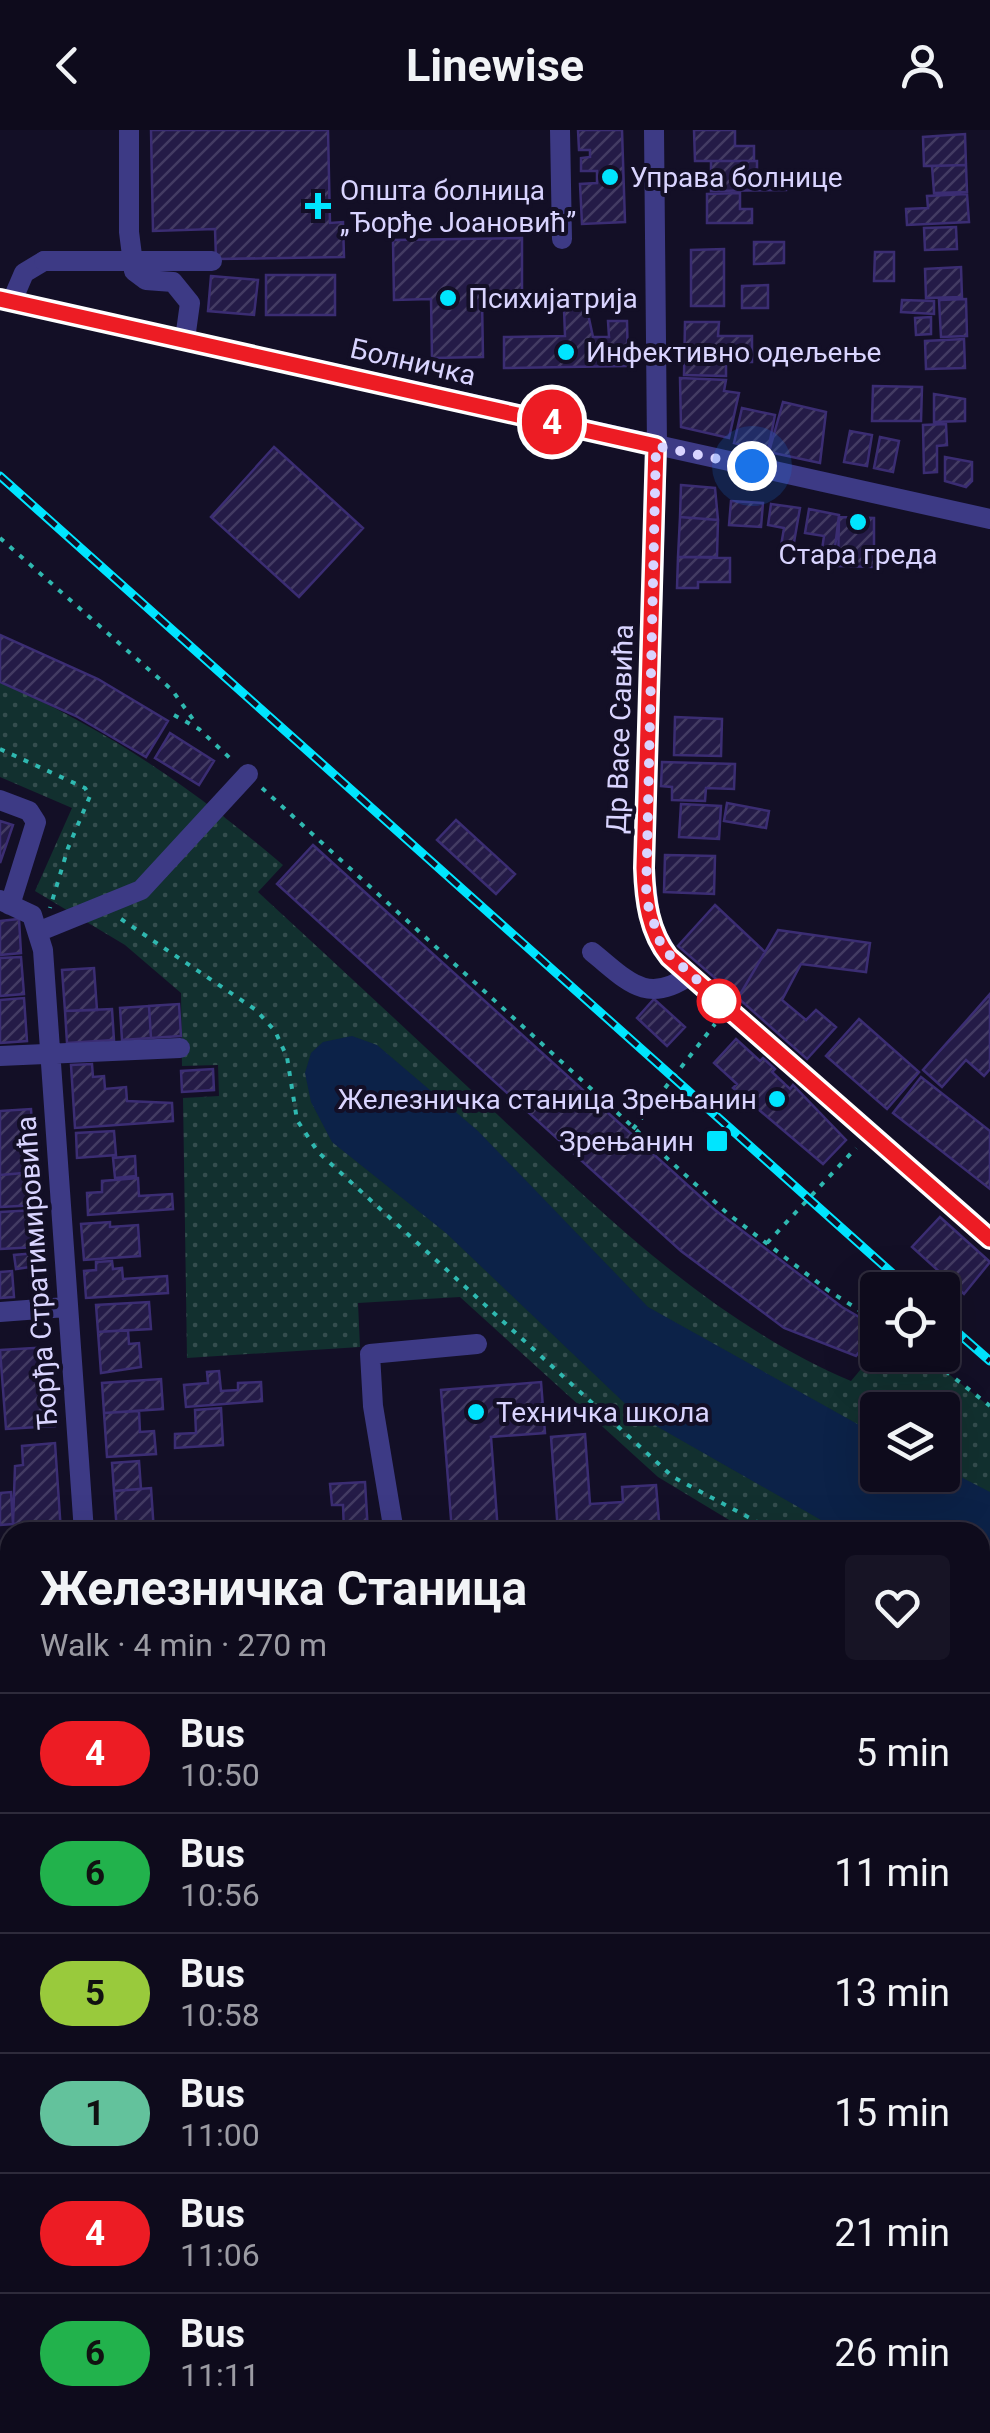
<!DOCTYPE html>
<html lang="en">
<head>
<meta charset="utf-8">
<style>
	:root { --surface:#0e0b1c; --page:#171425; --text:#f1f3f6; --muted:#9b9ba3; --line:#2e2b3b }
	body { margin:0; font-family:Roboto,sans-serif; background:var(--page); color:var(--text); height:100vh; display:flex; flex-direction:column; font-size:38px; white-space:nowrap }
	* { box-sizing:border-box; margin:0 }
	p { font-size:32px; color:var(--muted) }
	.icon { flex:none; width:55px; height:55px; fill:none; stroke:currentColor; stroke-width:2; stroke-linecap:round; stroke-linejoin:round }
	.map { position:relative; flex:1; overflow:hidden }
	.details { position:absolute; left:0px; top:1392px; width:990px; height:912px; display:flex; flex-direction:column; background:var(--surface); border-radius:30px 30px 0 0; box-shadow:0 10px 40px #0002,0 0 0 2px var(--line) }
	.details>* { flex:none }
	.badge { padding:0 20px; border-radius:32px; font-size:35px; line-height:65px }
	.buttons { position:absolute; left:860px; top:1142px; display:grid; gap:20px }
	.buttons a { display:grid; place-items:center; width:100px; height:100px; border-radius:10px; background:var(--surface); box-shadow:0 10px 40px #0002,0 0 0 2px var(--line); font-size:50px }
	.you { position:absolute; width:50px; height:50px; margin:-25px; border:8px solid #fff; border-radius:50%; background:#1a73e8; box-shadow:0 0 0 15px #1a73e833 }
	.map>.badge { position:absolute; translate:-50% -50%; box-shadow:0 0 0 5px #fff }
	.round { display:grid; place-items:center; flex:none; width:105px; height:105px; border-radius:10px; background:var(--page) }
	.summary { display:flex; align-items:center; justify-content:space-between; height:170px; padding:0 40px }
	h1 { font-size:48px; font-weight:700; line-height:75px }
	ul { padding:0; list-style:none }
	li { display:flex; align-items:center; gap:30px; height:120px; padding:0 40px; border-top:2px solid var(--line) }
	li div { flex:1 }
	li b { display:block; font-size:38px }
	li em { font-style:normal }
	li .badge { min-width:110px; font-weight:700; text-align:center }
	header { display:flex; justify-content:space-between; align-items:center; height:130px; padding:0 40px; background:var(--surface); font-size:45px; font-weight:700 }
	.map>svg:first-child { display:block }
</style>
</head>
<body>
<header><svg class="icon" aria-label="back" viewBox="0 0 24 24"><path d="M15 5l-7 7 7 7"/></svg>Linewise<svg class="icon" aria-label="person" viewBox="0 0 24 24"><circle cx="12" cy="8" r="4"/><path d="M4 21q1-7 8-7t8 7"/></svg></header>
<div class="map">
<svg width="990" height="2303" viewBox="0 0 990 2303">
	<defs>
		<pattern id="grass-dots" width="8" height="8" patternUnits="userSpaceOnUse" patternTransform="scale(2.5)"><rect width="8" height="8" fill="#12302f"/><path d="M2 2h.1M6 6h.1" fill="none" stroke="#344d4e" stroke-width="1.8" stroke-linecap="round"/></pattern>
		<pattern id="forest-firs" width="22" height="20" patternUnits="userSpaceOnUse" patternTransform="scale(2.5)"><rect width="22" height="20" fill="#12302f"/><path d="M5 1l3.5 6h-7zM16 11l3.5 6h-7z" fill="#344d4e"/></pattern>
		<pattern id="building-hatch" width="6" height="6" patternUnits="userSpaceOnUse" patternTransform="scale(2.5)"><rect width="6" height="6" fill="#241b47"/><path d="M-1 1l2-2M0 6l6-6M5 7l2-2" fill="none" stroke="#433b63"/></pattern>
	</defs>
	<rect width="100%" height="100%" fill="#130f26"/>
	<path fill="url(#grass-dots)" fill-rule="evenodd" d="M0,552C110,601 191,657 283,735L258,762C339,837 419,911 499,986C607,1088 713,1192 851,1251L877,1220L878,1225H925L990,1277V1752L980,1768V1402H749L658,1347L460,1167L358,1173L360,1217L187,1228L183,968L219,966L218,935L182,936L181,863L125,815L35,761L72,678L0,647ZM878,1280H942V1345H878Z
		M990,1940V2298L980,2284V1954Z
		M135,2295H536L520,2303H118Z"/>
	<path fill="url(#forest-firs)" d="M707,2295H871L857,2303H719Z"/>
	<path fill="#12302f" d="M0,2209L10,2210V2295L135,2296L118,2303H0Z"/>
	<path fill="#0c2248" d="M352,906L377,915L478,1001L648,1177L877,1305L878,1345H942L943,1338L990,1362V1475L980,1471V1402H842L637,1285L446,1103L332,1012L311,972L305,943L311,923L323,912Z
		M990,1752V1940L980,1953V1768Z"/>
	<path fill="url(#building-hatch)" stroke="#3b2d73" stroke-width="2.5" d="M151,0H328L330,93L343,92L344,127L216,129L215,99L153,101Z
		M578,0H622L625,92L582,94L580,54L597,53V41H581V28L590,27V20H579Z
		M694,0H735V16H754V31H695Z
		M965,4L966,35L924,36L923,7Z
		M711,31H757V45H786V60L711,61Z
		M966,35L967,62L934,63L932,36Z
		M740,63V79H752V93H707V64Z
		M967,64L969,92L907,95L906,79L928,78L927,66Z
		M956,97L957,119L925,120L924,98Z
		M522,108V167L482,168L483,227L432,228L431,169L394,170L393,110Z
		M754,112H784V133L754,134Z
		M724,119V176H691V120Z
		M875,122H894V151H874Z
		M961,137L962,167L926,168L925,139Z
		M266,145H335V185H266Z
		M211,146L258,150L254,185L208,181Z
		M768,155V178H742V156Z
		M966,169L967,206L941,207L939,170Z
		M902,170L934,171V184L901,182Z
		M564,179H587L593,207H609L608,191H627L628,236L504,238V207L565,206Z
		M931,187V204L916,205L915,188Z
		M685,192H719L718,206H752V232H726V246L684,245Z
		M964,209L965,238L926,239L925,211Z
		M680,248L726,250L724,261L739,263L729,308L681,297Z
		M873,256L922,257L921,291H872Z
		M934,264L965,269V291L934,292Z
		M783,272L826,282L820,333L769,322Z
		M742,278L775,285L768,321L734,313Z
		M946,294L947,315L937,316V342L924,343L923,295Z
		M850,301L872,305L867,336L844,332Z
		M880,307L899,311L893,342L874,338Z
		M274,317L363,398L299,467L211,387Z
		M945,327L972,332V351L966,357L945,351Z
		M681,355L715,358L718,390L680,387Z
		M731,371L763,373L761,397L729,395Z
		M771,374L800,378L793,418L781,416L784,398L768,395Z
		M809,379L839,385L833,434L820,433L824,406L805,403Z
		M680,387L718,390L717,427H678Z
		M839,387L874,388V437L838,436Z
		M678,427L730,428V452H698V458H677Z
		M0,505L98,549L168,591L146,627L76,586L0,552Z
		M675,587L722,589L721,626L674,625Z
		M170,603L214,631L199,655L155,628Z
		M662,632L735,634L734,659L706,658L705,671L672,670V657L661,656Z
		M727,673L769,681L766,698L724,691Z
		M681,674L721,676L719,709L679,707Z
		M456,690L515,744L496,764L437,710Z
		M0,691L13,695L0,733Z
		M313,715L715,1080L842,1177L878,1198L856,1226L784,1198L681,1121L277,754Z
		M665,725L715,726L714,764L664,762Z
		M715,775L765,822L738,868L678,816Z
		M19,789L21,823L0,825V791Z
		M778,800L870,813L866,842L801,834L782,870L806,890L816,880L836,897L807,929L738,868Z
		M21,827L24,864L0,866V828Z
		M94,838L97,880L65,881L62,840Z
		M990,864V939L984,946L966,930L942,957L923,940Z
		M24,868L27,911L0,913V870Z
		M654,869L685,897L667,916L637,888Z
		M179,874L181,906L151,908L149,876Z
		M149,876L151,908L122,910L120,878Z
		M112,879L114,910L67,913L65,881Z
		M859,889L919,942L887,979L826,926Z
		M736,909L760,931L763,928L775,939L772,942L790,959L793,955L846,1010L823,1034L733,958L737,954L714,933Z
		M92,934L93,947L104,946L105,959L126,957L127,971L172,973L173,991L75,998L71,935Z
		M213,939L214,960L182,962L181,941Z
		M921,947L990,1001V1059L893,983Z
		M31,979L35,1042L0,1045V981Z
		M114,1001L116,1025L77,1028L76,1003Z
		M135,1026L136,1046L115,1048L113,1028Z
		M35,1042L37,1075L0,1077V1045Z
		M138,1048L139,1066L172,1064L173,1079L88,1085L87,1063L102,1062V1051Z
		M35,1080L37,1117L0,1119V1082Z
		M940,1087L990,1132L964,1164L912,1117Z
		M110,1092V1097L138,1095L140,1126L84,1130L81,1094Z
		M36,1123L37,1136L16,1139L14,1125Z
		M112,1131L113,1139L122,1138L123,1149L167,1146L168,1163L86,1168L84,1141L96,1140V1132Z
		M12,1141L14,1167L0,1168V1142Z
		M149,1172L151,1199L98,1202L96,1175Z
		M128,1200L129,1214L139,1213L141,1237L101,1243L98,1202Z
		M50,1217L55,1296L6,1299L0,1220Z
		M219,1241L221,1261L238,1260V1253L261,1252L262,1271L186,1277L184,1255L208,1253L207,1242Z
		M161,1249L163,1279L104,1283L102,1253Z
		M541,1252L545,1303L491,1307L498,1402H452L441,1260Z
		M221,1278L223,1315L175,1318V1304L196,1303L195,1280Z
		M139,1281L140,1302L154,1301L156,1324L107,1327L104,1283Z
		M585,1304L590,1374L623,1372L622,1357L656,1355L660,1402H624L623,1395L596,1397V1402H558L551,1307Z
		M55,1313L61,1402H27L26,1393L13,1394L15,1336L23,1335L22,1316Z
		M139,1331L141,1359L114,1361L112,1333Z
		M365,1352L368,1402H344L343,1375H332L330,1354Z
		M151,1358L154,1402H117L114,1361Z
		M11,1362L13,1394L0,1395V1363Z
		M0,1416H7L10,1460H0Z
		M0,1490H10V1523L0,1524Z
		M0,1596L8,1713H0Z
		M588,2295H615L619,2303H584L581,2298Z"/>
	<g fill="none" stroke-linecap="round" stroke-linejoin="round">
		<path stroke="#2fb8b0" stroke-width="4" stroke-dasharray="5 8" stroke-linecap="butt" d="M0,408L172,560L197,595
			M174,585L199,599L233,631
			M0,619L85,658L90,666L68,718L50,778
			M262,658L727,1083L829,1161L878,1192
			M121,789L256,880L275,901L287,927L297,990L318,1022L673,1347L776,1402
			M633,999L715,894
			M767,1113L856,1018
			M925,1225L990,1276
			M980,1508L990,1512
			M980,1698L990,1680
			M980,2041L990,2032
			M980,2182L990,2193
			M980,2267L990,2288
			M148,2295L149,2303
			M212,2295L215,2303
			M135,2303L137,2295
			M398,2303L401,2295
			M539,2303L556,2295"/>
		<path stroke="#3d3a85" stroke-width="20" d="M129,0V102L134,141L146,150L173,152L190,173L185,209
			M560,0L562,109
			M654,0L657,316L644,738L651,794L669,827L990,1109
			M0,169L990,389
			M12,171L24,143L44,131
			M0,670L29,681L36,692L10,775
			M0,770L32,785L43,820L84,1402
			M40,801L141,760L248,644
			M592,822C627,850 646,876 690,845
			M0,926L180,918
			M0,1182L66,1177
			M394,1402L373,1276L370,1224L477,1214
			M0,1476L10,1475
			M0,1756H10
			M0,2209L10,2210"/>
		<g stroke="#00e5ff" stroke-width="9">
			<path id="rail" d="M0,346L911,1160
				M942,1189L990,1231"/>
		</g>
		<use href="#rail" stroke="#130f26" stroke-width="5" stroke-dasharray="15" stroke-linecap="butt"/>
		<path stroke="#3d3a85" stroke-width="20" d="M44,131H212"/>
	</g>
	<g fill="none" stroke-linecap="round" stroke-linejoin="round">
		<g stroke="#fff" stroke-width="22">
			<path id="line" d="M0,169L656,316L644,738C645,770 649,802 669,827L990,1109"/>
		</g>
		<use href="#line" stroke="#ed1c24" stroke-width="15"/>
		<path stroke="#d9d4ff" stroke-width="10" stroke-dasharray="0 18" d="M719,871L728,878L662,818L646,769L656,316L752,336"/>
	</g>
	<g fill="#00e5ff" stroke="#130f26" stroke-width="4">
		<circle cx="610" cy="47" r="10"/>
		<path d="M313 61h10v10h10v10h-10v10h-10v-10h-10v-10h10z"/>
		<circle cx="448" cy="168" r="10"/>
		<circle cx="566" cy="222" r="10"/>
		<circle cx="858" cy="392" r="10"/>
		<circle cx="777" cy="969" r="10"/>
		<rect x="705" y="999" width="24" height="24" rx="5"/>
		<circle cx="476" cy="1282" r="10"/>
	</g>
	<circle fill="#fff" stroke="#ed1c24" stroke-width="5" cx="719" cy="871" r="20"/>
	<g text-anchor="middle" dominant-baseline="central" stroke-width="8" stroke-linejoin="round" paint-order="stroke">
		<g font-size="28" fill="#d9d4ff" stroke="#130f26" text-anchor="start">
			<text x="630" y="47">Управа болнице</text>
			<text x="340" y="60">Општа болница<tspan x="340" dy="32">„Ђорђе Јоановић”</tspan></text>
			<text x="468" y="168">Психијатрија</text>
			<text x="586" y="222">Инфективно одељење</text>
			<text x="858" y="424" text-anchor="middle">Стара греда</text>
			<text x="757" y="969" text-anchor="end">Железничка станица Зрењанин</text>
			<text x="694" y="1011" text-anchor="end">Зрењанин</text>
			<text x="496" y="1282">Техничка школа</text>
		</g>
		<g font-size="28" fill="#d9d4ff" stroke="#130f26">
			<text transform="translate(413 232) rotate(13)">Болничка</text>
			<text transform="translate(620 599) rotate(-88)">Др Васе Савића</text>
			<text transform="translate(37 1143) rotate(-94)">Ђорђа Стратимировића</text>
		</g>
	</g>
</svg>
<div class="buttons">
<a><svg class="icon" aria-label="locate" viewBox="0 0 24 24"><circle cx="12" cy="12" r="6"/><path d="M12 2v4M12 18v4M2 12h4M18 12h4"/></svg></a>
<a><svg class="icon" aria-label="layers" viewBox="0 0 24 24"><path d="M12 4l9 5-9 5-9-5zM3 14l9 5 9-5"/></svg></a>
</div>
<div class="you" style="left:752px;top:336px"></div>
<b class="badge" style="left:552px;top:292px;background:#ed1c24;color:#fff">4</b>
<section class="details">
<div class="summary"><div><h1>Железничка Станица</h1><p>Walk · 4 min · 270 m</p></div><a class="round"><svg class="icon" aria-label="heart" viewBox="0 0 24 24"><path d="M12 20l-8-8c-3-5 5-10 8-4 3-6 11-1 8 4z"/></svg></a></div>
<ul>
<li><span class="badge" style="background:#ed1c24;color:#fff">4</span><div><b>Bus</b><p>10:50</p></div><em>5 min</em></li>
<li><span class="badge" style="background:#22b24c;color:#111">6</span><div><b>Bus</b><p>10:56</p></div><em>11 min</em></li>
<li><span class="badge" style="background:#99ca3c;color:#111">5</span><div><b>Bus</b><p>10:58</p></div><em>13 min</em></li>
<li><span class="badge" style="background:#63c29c;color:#111">1</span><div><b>Bus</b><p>11:00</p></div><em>15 min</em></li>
<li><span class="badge" style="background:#ed1c24;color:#fff">4</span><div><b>Bus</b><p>11:06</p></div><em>21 min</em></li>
<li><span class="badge" style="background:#22b24c;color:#111">6</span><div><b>Bus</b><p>11:11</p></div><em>26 min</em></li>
</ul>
</section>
</div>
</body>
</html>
